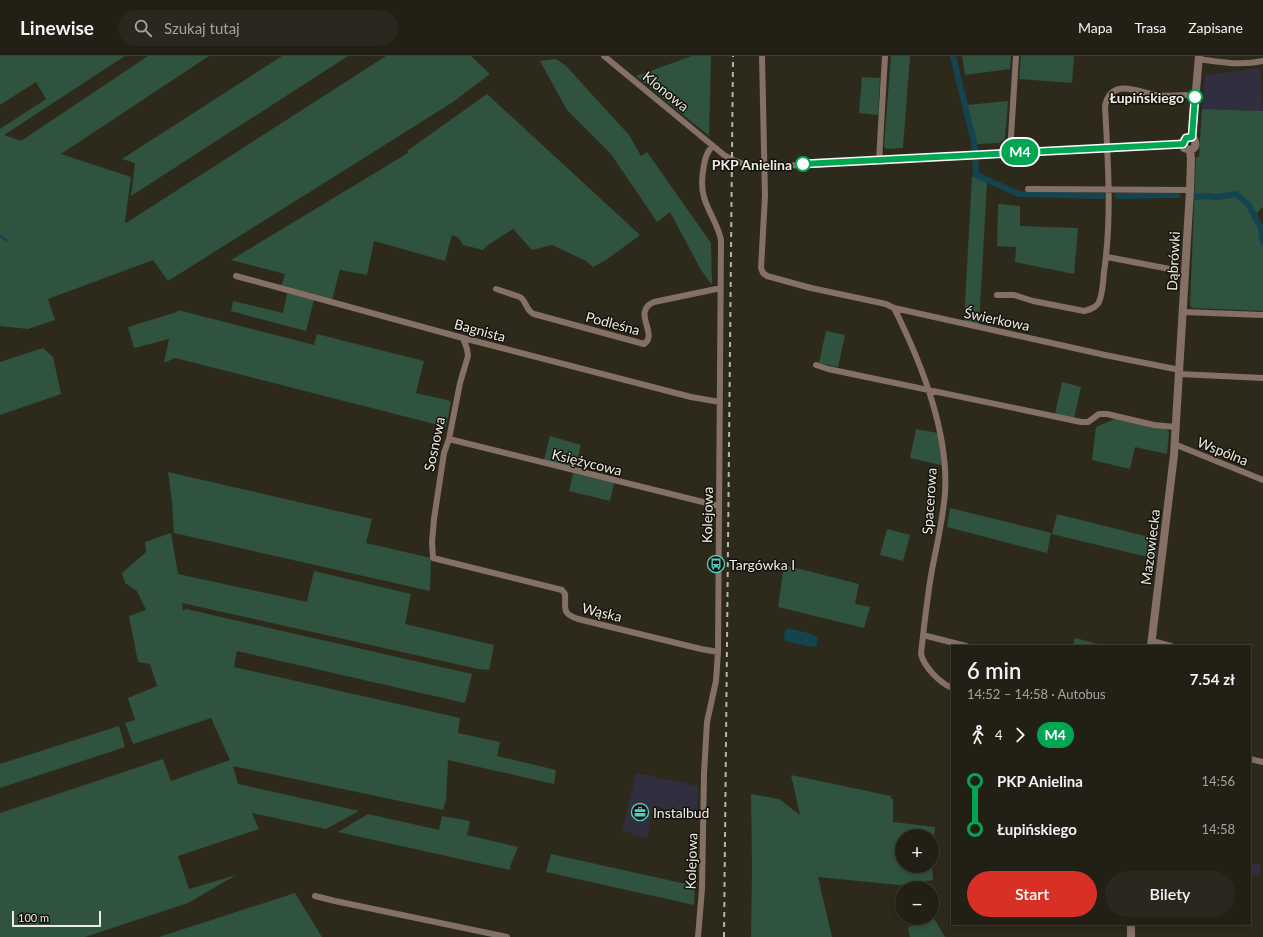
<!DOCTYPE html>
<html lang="pl">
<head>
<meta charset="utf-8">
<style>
	:root { --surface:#222015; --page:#2a281e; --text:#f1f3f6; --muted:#a2a3a0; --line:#3f3e34; --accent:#d93025 }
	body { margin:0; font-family:Lato,sans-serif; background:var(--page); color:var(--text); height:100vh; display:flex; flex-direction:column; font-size:15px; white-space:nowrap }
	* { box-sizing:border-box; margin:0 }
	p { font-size:13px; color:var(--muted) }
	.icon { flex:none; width:22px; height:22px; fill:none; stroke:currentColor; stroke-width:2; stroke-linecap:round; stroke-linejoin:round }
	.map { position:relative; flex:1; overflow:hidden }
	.side { position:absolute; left:951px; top:589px; width:300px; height:280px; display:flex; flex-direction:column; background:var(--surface); border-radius:0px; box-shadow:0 2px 6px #0003,0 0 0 1px var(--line) }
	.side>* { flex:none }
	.badge { padding:0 8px; border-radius:13px; font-size:14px; line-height:26px }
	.tools { position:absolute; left:895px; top:773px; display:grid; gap:8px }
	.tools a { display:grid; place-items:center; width:44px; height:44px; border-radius:50%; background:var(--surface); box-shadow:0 2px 6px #0003,0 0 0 1px var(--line); font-size:20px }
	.scale { position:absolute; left:12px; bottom:10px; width:89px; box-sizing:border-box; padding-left:4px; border:2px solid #edebe2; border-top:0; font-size:11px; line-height:14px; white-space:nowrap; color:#edebe2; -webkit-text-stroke:3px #14120c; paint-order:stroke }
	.map>.badge { position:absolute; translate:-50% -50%; box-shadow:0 0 0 2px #fff }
	.legs { display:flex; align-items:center; gap:6px; height:44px; padding:0 16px; font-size:13px }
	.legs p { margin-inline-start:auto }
	.head { display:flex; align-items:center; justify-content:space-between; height:68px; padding:0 16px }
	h1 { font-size:22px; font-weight:600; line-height:30px }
	.action { display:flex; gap:8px; margin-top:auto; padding:8px 16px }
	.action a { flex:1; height:46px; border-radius:24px; background:var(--accent); color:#fff; font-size:16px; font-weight:600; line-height:46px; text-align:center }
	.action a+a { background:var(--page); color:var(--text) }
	ul { padding:0 16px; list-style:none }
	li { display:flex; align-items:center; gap:14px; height:48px; font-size:15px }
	li i { display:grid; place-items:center; width:6px; height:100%; margin:0 5px; background:currentColor }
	li i::after { content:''; width:10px; height:10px; margin:-5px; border:3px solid; border-radius:50%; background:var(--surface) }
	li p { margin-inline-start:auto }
	li:first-child i { background:linear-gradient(#0000 50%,currentColor 0) }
	li:last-child i { background:linear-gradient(currentColor 50%,#0000 0) }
	header { display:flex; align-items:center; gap:24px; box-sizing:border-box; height:56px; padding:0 20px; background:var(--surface); border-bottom:1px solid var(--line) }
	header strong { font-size:19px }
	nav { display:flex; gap:22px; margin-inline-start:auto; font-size:14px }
	.search { width:280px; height:36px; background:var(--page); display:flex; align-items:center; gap:10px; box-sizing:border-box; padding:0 14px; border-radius:22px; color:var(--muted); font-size:15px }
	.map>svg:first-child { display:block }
</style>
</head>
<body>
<header>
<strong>Linewise</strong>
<div class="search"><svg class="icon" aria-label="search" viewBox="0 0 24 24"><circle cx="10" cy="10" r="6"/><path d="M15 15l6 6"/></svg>Szukaj tutaj</div>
<nav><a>Mapa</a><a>Trasa</a><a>Zapisane</a></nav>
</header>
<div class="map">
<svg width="1263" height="881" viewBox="0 0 1263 881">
	<rect width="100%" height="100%" fill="#2d2a1c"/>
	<path fill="#312f3f" d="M1260,12L1263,55L1202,53L1205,19Z
		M636,717L698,730L697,760L653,750L647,782L633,779L632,777L626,775L624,777L622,776Z
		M1250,806L1261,809L1259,821L1250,818Z"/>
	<path fill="#2f533e" d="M0,0H125L4,79L21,85L148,0H209L61,98L131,121L125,165L126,167L386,0H471L490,18L453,46L168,225L153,204L48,243L55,264L28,273L0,270V73L46,43L36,26L0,49Z
		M282,0H348L131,140L135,107L122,103Z
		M692,0H711L709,80L636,20Z
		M891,0H910L903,92L886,93L884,90Z
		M962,0H1011L1010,13L965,19Z
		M1021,0H1074L1072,27L1019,23Z
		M554,3L558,4L567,11L629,79L641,100L647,96L711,187L712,229L701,214L670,156L657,166L611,98L567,54L540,5Z
		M862,21L880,22L878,59L859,57Z
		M487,38L640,179L606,204L593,211L586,205L552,189L532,194L513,173L488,189L483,194L463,189L459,182L452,179L445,205L374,185L367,219L340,214L332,244L281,231L285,218L231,204L408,97L407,95Z
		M1008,45L1005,82L1000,87L976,88L967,49Z
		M1202,53L1263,55V151L1257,157L1263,177V255L1192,252L1190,249L1196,101H1199Z
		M972,120L987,127L979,269L964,265Z
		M998,148L1020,150V170L1078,172L1074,218L1015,206L1016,191L997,190Z
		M287,237L314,244L306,275L231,255L233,245L283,257Z
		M178,254L314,289L317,278L424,305L416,337L451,345L446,371L175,302L164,307L169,283L134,292L128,271L177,256Z
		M826,275L845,279L838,311L819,307Z
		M43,292L53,301L61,338L0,359V306Z
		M1062,326L1081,331L1074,362L1055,358Z
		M1117,362L1166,373L1169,376L1167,398L1135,391L1130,413L1092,404L1096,371Z
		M916,373L938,377L942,402L941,409L910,402Z
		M550,380L581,389L575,412L544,404Z
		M168,416L372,463L366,487L431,502L430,535L174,477L172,446Z
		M573,417L614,427L610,445L569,435Z
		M950,452L1051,477L1047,497L947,471Z
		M1057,458L1157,483L1156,503L1052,478Z
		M887,473L910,479L903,505L880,499Z
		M171,477L178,518L307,546L314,515L411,538L405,568L494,589L489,614L478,613L182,547L183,555L186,553L472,618L465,647L237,595L234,611L460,662L458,677L500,686L497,700L556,714L554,728L448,704L446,744L443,754L233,710L238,728L359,755L326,773L252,757L259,773L178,800L189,833L236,819L188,847L85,881H0V757L163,703L171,725L230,704L211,662L133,688L125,667L135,664L128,642L157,630L150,608L138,606L129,560L146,554L137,535L125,527L122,517L146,496L145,486Z
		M784,509L859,528L855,548L870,551L864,572L778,551Z
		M1075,582L1106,590H1073Z
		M119,670L125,691L0,732V708Z
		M791,719L891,740V743H893V766L935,771L932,807V780H902V810H932L933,824L899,829L818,821L832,881H751L752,811L751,738L779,743L800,759Z
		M368,758L439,774L442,760L470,765L467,779L518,791L511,808L510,814L338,776Z
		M551,798L695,830L694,849L546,816Z
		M295,837L322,881H159Z
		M932,861H933L945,881H910L908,871Z"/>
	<path fill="#134551" d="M787,572L812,578L817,581V590L811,591L785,585L784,578Z"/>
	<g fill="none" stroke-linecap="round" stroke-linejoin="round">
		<path stroke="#134551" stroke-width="2" d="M0,180L8,185"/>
		<path stroke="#134551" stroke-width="6" d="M953,0L974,86L976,119L1019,138L1102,140
			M1118,140L1177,139
			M1195,141L1206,140L1217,141L1236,138L1248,148L1261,172L1263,186"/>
		<path stroke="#857065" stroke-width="6" d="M604,0L724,99C737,107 749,111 764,111L1183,88
			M762,0L765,140L761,212L763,217L767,220L811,232L886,248L894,252L1105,299L1180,314
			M1198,3C1221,6 1241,10 1263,5
			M1010,97L1016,0
			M879,105L885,0
			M1028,133L1190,134
			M1107,201L1175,214
			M236,220L463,282L691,341L720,346
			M496,233L520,241C527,245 525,254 534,258L644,288C659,278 631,256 654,246L721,232
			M997,239H1014L1033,245L1084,255C1089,254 1097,251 1099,246C1103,237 1103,225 1104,216C1112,161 1108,106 1105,50C1111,22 1136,35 1155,39C1165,41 1176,39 1186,39
			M894,252C921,306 949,375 945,437C943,463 937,488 932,514C927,542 924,570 921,598C924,611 940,627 952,632
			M1183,256L1263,259
			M463,282L467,293L468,300L460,327L449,383L444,397L434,463L432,486L433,502L562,534L565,538C566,553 561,557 578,563L701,593L718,596
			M816,309L828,313L1081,366H1088L1099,358H1107L1154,369L1175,371
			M1179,318L1263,322
			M449,383L719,450
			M1174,389L1179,390L1263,424
			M923,579L966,590
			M1152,585L1171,590
			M1250,703L1263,706
			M315,840L335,845L507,881
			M698,881L702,833L704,718L707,666L716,625L718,596L721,184C718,168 708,156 704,141C701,131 702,119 704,109C705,102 707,95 713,90"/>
		<path stroke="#857065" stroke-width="8" d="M1192,81L1199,0
			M1190,94L1184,92L1183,85L1186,82L1192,81
			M1190,94C1197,92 1197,86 1192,81
			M1151,590L1174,399L1190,134L1191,103L1190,94
			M1131,868V881"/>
		<path stroke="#b8b6ac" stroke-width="2" stroke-dasharray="5 5" stroke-linecap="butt" d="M724,881L733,0"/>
	</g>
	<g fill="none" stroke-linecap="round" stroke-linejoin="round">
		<g stroke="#fff" stroke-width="9">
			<path id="line-1" d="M803,108L1183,88L1186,82L1192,81L1195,41"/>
		</g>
		<use href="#line-1" stroke="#00a651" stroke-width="6"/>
	</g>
	<defs>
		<g id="bus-ring" transform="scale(0.9)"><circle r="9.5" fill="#14120c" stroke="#55cec4" stroke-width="1.5"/><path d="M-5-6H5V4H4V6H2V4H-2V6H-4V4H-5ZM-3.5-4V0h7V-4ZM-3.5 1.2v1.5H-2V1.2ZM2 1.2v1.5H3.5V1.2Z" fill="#55cec4"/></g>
		<g id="office-ring" transform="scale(0.9)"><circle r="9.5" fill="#14120c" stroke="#55cec4" stroke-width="1.5"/><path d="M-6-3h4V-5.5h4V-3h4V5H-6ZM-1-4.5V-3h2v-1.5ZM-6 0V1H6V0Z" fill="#55cec4"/></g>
	</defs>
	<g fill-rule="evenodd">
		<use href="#bus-ring" x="716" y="508"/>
		<use href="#office-ring" x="640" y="756"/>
	</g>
	<g fill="#fff" stroke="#00a651" stroke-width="2">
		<circle cx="1195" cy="41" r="7"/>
		<circle cx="803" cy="108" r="7"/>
	</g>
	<g text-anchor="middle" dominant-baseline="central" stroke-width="3" stroke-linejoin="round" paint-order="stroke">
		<g font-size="14" fill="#edebe2" stroke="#14120c">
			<text transform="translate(666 35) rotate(39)">Klonowa</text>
			<text transform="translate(1173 205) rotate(-87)">Dąbrówki</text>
			<text transform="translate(997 263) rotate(12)">Świerkowa</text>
			<text transform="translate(613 267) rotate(15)">Podleśna</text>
			<text transform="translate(480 274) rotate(15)">Bagnista</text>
			<text transform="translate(434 388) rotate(-78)">Sosnowa</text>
			<text transform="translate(1223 395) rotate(22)">Wspólna</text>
			<text transform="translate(587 406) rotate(14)">Księżycowa</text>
			<text transform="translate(929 445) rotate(-86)">Spacerowa</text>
			<text transform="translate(707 459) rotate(-89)">Kolejowa</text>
			<text transform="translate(1150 491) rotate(-83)">Mazowiecka</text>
			<text transform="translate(602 556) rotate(14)">Wąska</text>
			<text transform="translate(691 805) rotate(-88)">Kolejowa</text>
		</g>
		<g font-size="14" font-weight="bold" fill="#edebe2" stroke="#14120c" text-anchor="end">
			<text x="1184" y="41">Łupińskiego</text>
			<text x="792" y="108">PKP Anielina</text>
		</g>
		<g font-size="14" fill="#edebe2" stroke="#14120c" text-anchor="start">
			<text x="729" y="508">Targówka I</text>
			<text x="653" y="756">Instalbud</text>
		</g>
	</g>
</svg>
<div class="tools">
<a>+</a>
<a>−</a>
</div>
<div class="scale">100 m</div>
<b class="badge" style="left:1020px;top:96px;background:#00a651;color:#fff">M4</b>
<section class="side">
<div class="head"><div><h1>6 min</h1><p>14:52 – 14:58 · Autobus</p></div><b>7.54 zł</b></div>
<div class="legs"><svg class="icon" aria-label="walk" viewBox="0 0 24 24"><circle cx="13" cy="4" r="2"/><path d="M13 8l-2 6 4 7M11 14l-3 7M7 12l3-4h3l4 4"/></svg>4<svg class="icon" aria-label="forward" viewBox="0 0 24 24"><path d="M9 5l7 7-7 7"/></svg><b class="badge" style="background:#00a651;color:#fff">M4</b></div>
<ul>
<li><i style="color:#00a651"></i><b>PKP Anielina</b><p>14:56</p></li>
<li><i style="color:#00a651"></i><b>Łupińskiego</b><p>14:58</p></li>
</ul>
<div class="action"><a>Start</a><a>Bilety</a></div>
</section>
</div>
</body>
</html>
